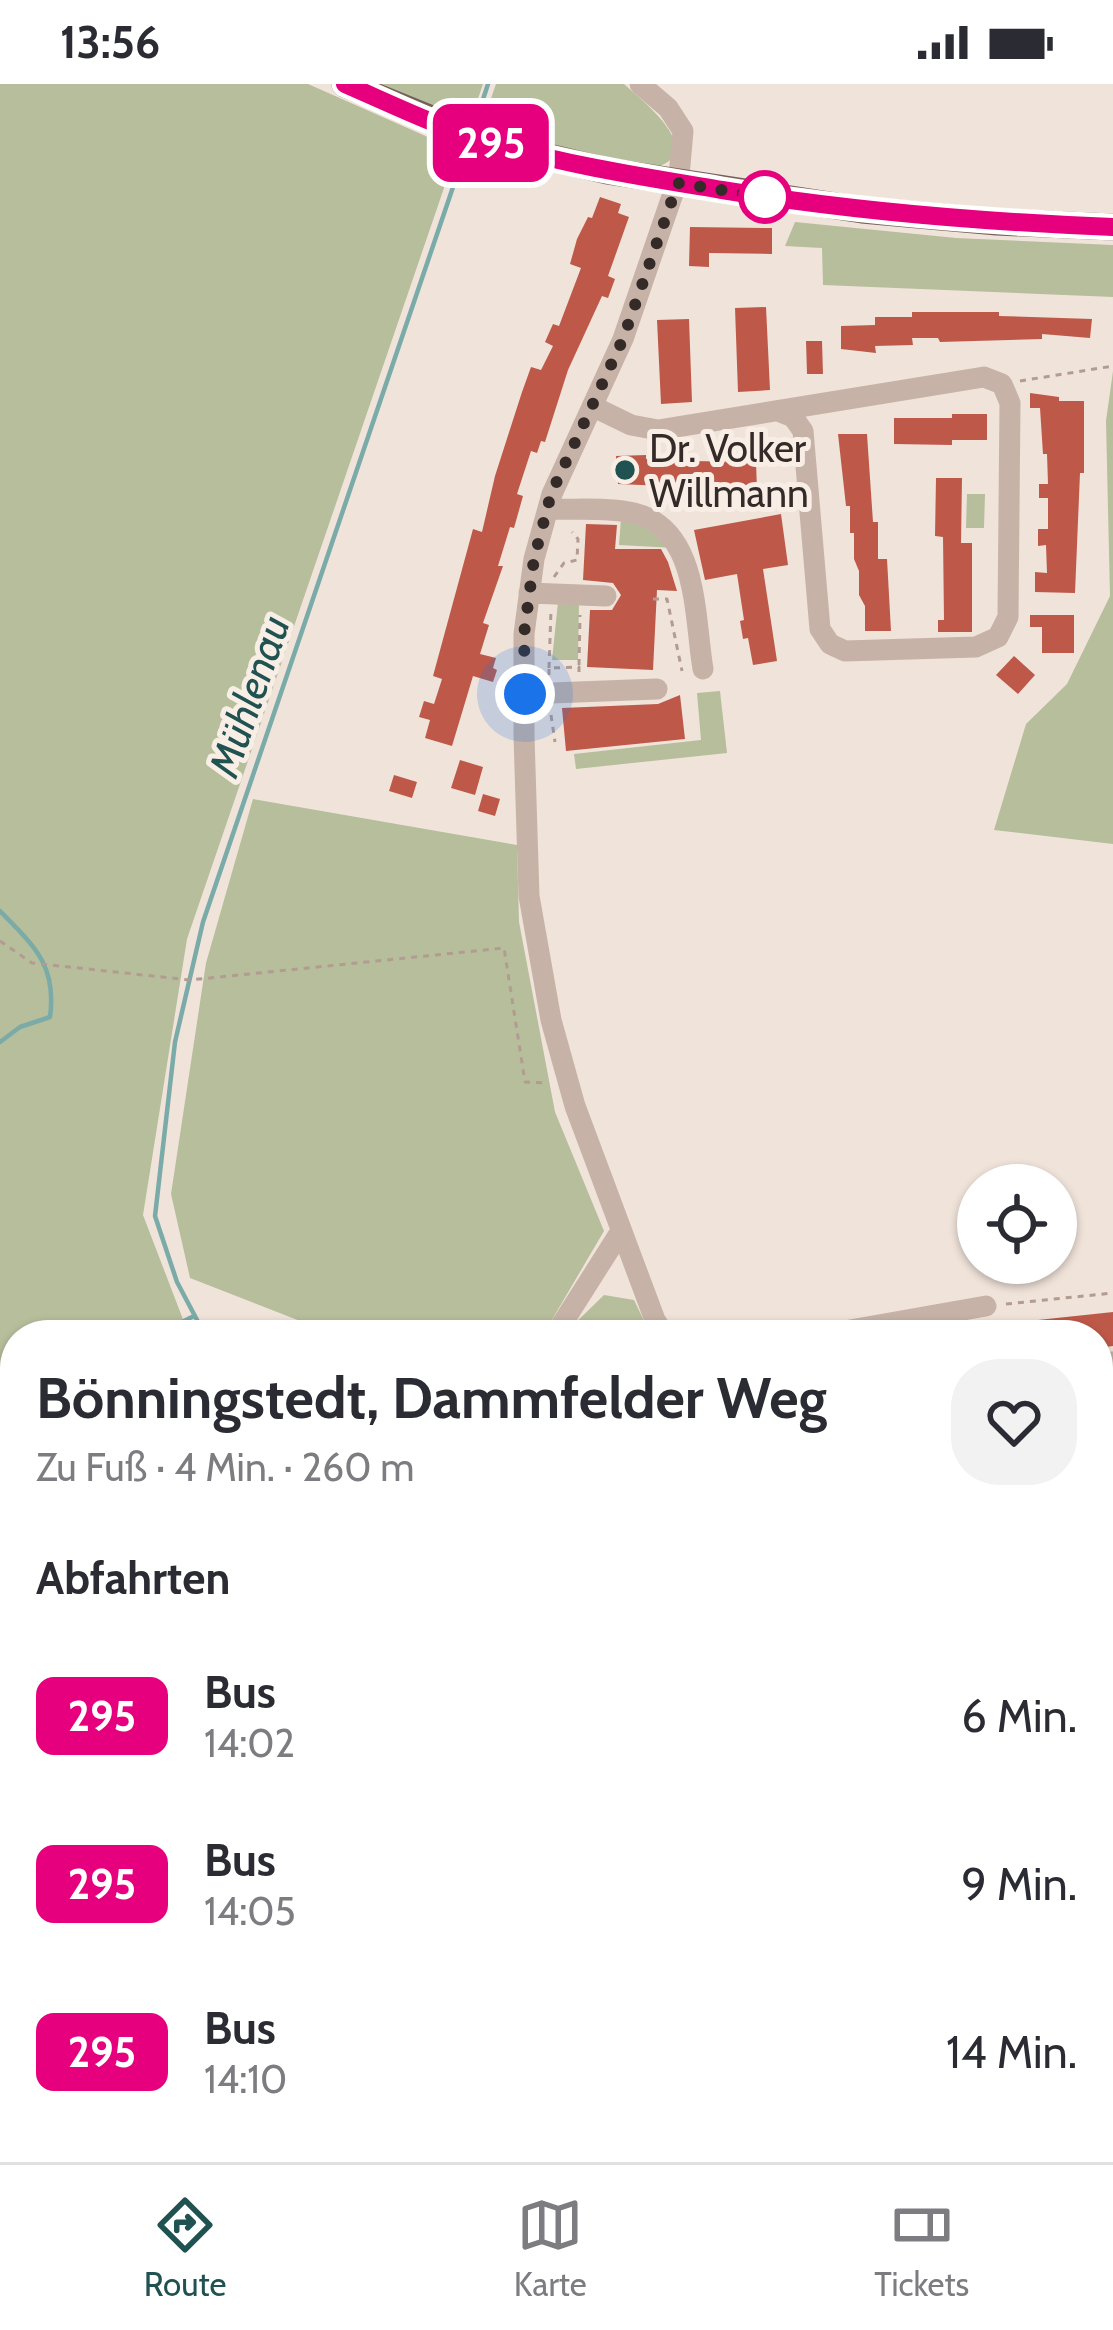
<!DOCTYPE html>
<html lang="de">
<head>
<meta charset="utf-8">
<style>
	:root { --surface:#fff; --page:#f2f2f3; --text:#2b2b33; --muted:#7c7c81; --line:#e1e1e2; --accent:#1f5250 }
	body { margin:0; font-family:Cabin,sans-serif; background:var(--page); color:var(--text); height:100vh; display:flex; flex-direction:column; font-size:45px; white-space:nowrap }
	* { box-sizing:border-box; margin:0 }
	p { font-size:39px; color:var(--muted) }
	.icon { flex:none; width:66px; height:66px; fill:none; stroke:currentColor; stroke-width:2; stroke-linecap:round; stroke-linejoin:round }
	.map { position:relative; flex:1; overflow:hidden }
	.panel { position:absolute; left:0px; top:1236px; width:1113px; height:843px; display:flex; flex-direction:column; background:var(--surface); border-radius:48px 48px 0 0; box-shadow:0 3px 9px #0004 }
	.panel>* { flex:none }
	.badge { padding:0 24px; border-radius:18px; font-size:42px; line-height:78px }
	.fabs { position:absolute; left:957px; top:1080px; display:grid; gap:24px }
	.fabs a { display:grid; place-items:center; width:120px; height:120px; border-radius:50%; background:var(--surface); box-shadow:0 3px 9px #0004; font-size:60px }
	.you { position:absolute; width:60px; height:60px; margin:-30px; border:9px solid #fff; border-radius:50%; background:#1a73e8; box-shadow:0 0 0 18px #1a73e833 }
	.map>.badge { position:absolute; translate:-50% -50%; box-shadow:0 0 0 6px #fff }
	h2 { padding:0 36px; font-size:45px; line-height:108px }
	.round { display:grid; place-items:center; flex:none; width:126px; height:126px; border-radius:48px; background:var(--page) }
	.overview { display:flex; align-items:center; justify-content:space-between; height:204px; padding:0 36px }
	h1 { font-size:57px; font-weight:700; line-height:90px }
	ul { padding:0; list-style:none }
	li { display:flex; align-items:center; gap:36px; height:168px; padding:0 36px }
	li div { flex:1 }
	li b { display:block; font-size:45px }
	li em { font-style:normal }
	li .badge { min-width:132px; font-weight:700; text-align:center }
	.status { display:flex; justify-content:space-between; align-items:center; height:84px; padding:0 60px; background:var(--surface); direction:ltr }
	.status svg { height:33px; fill:currentColor }
	.menu { display:flex; justify-content:space-around; align-items:center; height:168px; border-top:3px solid var(--line); background:var(--surface); font-size:33px; color:var(--muted) }
	.menu a { display:grid; justify-items:center; gap:6px }
	.menu .current { color:var(--accent) }
	.map>svg:first-child { display:block }
</style>
</head>
<body>
<div class="status"><b>13:56</b><svg viewBox="0 0 49 12"><path d="M0 12V9h3v3zM5 12V6h3v6zM10 12V3h3v9zM15 12V0h3v12zM26 1h20v11H26zM47 4h2v5h-2z"/></svg></div>
<div class="map">
<svg width="1113" height="2078" viewBox="0 0 1113 2078">
	<rect width="100%" height="100%" fill="#f0e3da"/>
	<path fill="#b6be9b" d="M0,0H308L457,66L187,855L143,1131L189,1251H15V1938L0,1948Z
		M371,0H483L470,38Z
		M496,0H624C644,18 713,72 649,85L489,44L492,32L486,29Z
		M795,138L956,154L1113,161V213L823,201L822,164L785,162Z
		M1113,287V760L994,746L1026,640L1067,600L1110,512L1106,337Z
		M967,410H985L984,444H966Z
		M621,434L633,435L675,464L619,461Z
		M558,518L579,519L578,576H552Z
		M720,607L727,669L576,685L574,670L701,656L697,609Z
		M253,715L517,761L519,838L555,1028L604,1147L543,1251H336L190,1194L171,1110L206,879Z
		M604,1211L634,1216L651,1251H563Z
		M1113,1393V1669L1098,1682V1397Z
		M1113,1680V1980L1098,1987V1695Z
		M15,1947V2064H746L752,2078H0V1956Z
		M1113,1989V2078H973L994,2064H1098V1994Z
		M750,2064H978L957,2078H756Z"/>
	<g fill="none" stroke-linecap="round" stroke-linejoin="round">
		<path stroke="#7baba8" stroke-width="4.5" d="M475,40L488,0
			M0,827C34,862 57,881 50,933L20,943L0,958
			M156,1251L194,1232
			M205,1251L177,1198L155,1132L175,958L203,838L467,62
			M0,1291L15,1290
			M1098,1687L1113,1673
			M0,1953L15,1944"/>
	</g>
	<path fill="#be5949" d="M600,113L621,120L618,129L629,133L608,192L615,195L608,214L602,212L568,286L545,358L541,357L537,369L531,367L517,410L523,412L514,444L510,443L498,482H503L483,539L489,541L480,570L496,574L493,584L497,586L493,598L473,592L452,662L425,654L430,636L419,633L424,617L434,620L442,595L433,592L473,445L482,448L495,392L522,308L531,283L541,286L553,262L545,258L553,240L559,242L581,184L570,180L577,155L588,133L592,134Z
		M690,143L772,144V170L709,169V183L689,182Z
		M766,223L770,306L738,308L735,224Z
		M912,228H999V232L1092,235L1090,254L1042,250V255L940,258L938,254H912L913,261L875,262L876,269L841,265V242L875,241V233H912Z
		M689,235L692,318L661,320L657,236Z
		M806,257H822L823,290H807Z
		M1030,309L1059,313V317H1084V389H1080L1075,509L1035,508V488L1047,489L1046,461L1038,462V445H1048V414H1039V400H1048L1047,370H1043L1040,324H1030Z
		M952,330H987V356H952V361L894,360V334H952Z
		M838,350H867L873,438H878V475H887L891,547H865V522L859,511V487L854,475V449H850V422H846Z
		M646,371V375L689,373L690,377L756,378L757,406L618,400L616,372Z
		M936,394H962L961,459H972V548H938V536H944L943,453L935,452Z
		M781,430L788,481L763,485L777,577L753,581L748,554L743,555L740,537L744,536L737,490L705,496L694,446Z
		M586,440L617,441L615,465H661L668,478L677,507L657,506L653,586L587,583L590,526H612L621,511L613,499L583,496Z
		M1030,531H1074V569H1042V543H1030Z
		M1014,572L1035,591L1018,610L996,591Z
		M680,611L685,655L566,667L562,624L658,620Z
		M460,676L483,683L475,711L451,704Z
		M394,691L417,698L412,714L389,707Z
		M483,710L500,715L495,732L478,727Z
		M1113,1228V1262L1098,1264V1251H1039L1038,1236Z"/>
	<g fill="none" stroke-linecap="round" stroke-linejoin="round">
		<path stroke="#b29c91" stroke-width="3" stroke-dasharray="6 6" stroke-linecap="butt" d="M1020,297L1113,282
			M554,493L564,479L577,476L578,455L572,448
			M653,515H667L682,587
			M579,581L580,531
			M549,584L551,526
			M549,591V584L579,583V591
			M551,631L555,658
			M0,857L32,879L190,896L504,864L525,998L547,999
			M1006,1220L1113,1209"/>
		<path stroke="#c7b2a7" stroke-width="21" d="M640,0L668,24L683,47L679,92L623,255L552,410L534,475L524,550V652L529,812L551,936L575,1022L655,1236L665,1251
			M594,323L631,341L658,346L984,293L1002,300L1010,319L1008,533L998,553L976,563L845,567L830,560L820,545L803,347L793,333L778,327
			M548,425C575,426 608,423 634,429C699,445 694,532 703,585
			M529,509L606,512
			M525,610L657,605
			M555,1251L621,1147
			M822,1251L986,1222
			M1098,1280L1113,1278"/>
		<path stroke="#755f59" stroke-width="27" d="M345,0L491,59L607,87L862,126L997,138L1113,143"/>
	</g>
	<g fill="none" stroke-linecap="round" stroke-linejoin="round">
		<g stroke="#fff" stroke-width="27">
			<path id="line" d="M345,0C393,21 440,44 489,58C565,81 644,93 722,106C852,127 982,138 1113,143"/>
		</g>
		<use href="#line" stroke="#e6007e" stroke-width="18"/>
		<path stroke="#342a27" stroke-width="12" stroke-dasharray="0 21.6" d="M525,610L524,550L534,475L551,410L623,255L678,99L765,113"/>
	</g>
	<circle fill="#fff" stroke="#e6007e" stroke-width="6" cx="765" cy="113" r="24"/>
	<circle fill="#1f5250" stroke="#f8eee6" stroke-width="4.5" cx="625" cy="386" r="12"/>
	<g text-anchor="middle" dominant-baseline="central" stroke-width="10" stroke-linejoin="round" paint-order="stroke">
		<g font-size="39" fill="#342a27" stroke="#f8eee6" text-anchor="start">
			<text x="649" y="364">Dr. Volker<tspan x="649" dy="45">Willmann</tspan></text>
		</g>
		<g font-size="42" font-style="italic" fill="#1f5250" stroke="#f8eee6">
			<text transform="translate(249 612) rotate(-71)">Mühlenau</text>
		</g>
	</g>
</svg>
<div class="fabs">
<a><svg class="icon" aria-label="locate" viewBox="0 0 24 24"><circle cx="12" cy="12" r="6"/><path d="M12 2v4M12 18v4M2 12h4M18 12h4"/></svg></a>
</div>
<div class="you" style="left:525px;top:610px"></div>
<b class="badge" style="left:491px;top:59px;background:#e6007e;color:#fff">295</b>
<section class="panel">
<div class="overview"><div><h1>Bönningstedt, Dammfelder Weg</h1><p>Zu Fuß · 4 Min. · 260 m</p></div><a class="round"><svg class="icon" aria-label="heart" viewBox="0 0 24 24"><path d="M12 20l-8-8c-3-5 5-10 8-4 3-6 11-1 8 4z"/></svg></a></div>
<h2>Abfahrten</h2>
<ul>
<li><span class="badge" style="background:#e6007e;color:#fff">295</span><div><b>Bus</b><p>14:02</p></div><em>6 Min.</em></li>
<li><span class="badge" style="background:#e6007e;color:#fff">295</span><div><b>Bus</b><p>14:05</p></div><em>9 Min.</em></li>
<li><span class="badge" style="background:#e6007e;color:#fff">295</span><div><b>Bus</b><p>14:10</p></div><em>14 Min.</em></li>
</ul>
</section>
</div>
<nav class="menu">
<a class="current"><svg class="icon" aria-label="directions" viewBox="0 0 24 24"><path d="M12 3l9 9-9 9-9-9zM9 14v-3h6M13 9l2 2-2 2"/></svg>Route</a>
<a><svg class="icon" aria-label="map" viewBox="0 0 24 24"><path d="M3 6l6-2 6 2 6-2v14l-6 2-6-2-6 2zM9 4v14M15 6v14"/></svg>Karte</a>
<a><svg class="icon" aria-label="tickets" viewBox="0 0 24 24"><path d="M3 7h18v10H3zM15 7v10"/></svg>Tickets</a>
</nav>
</body>
</html>
